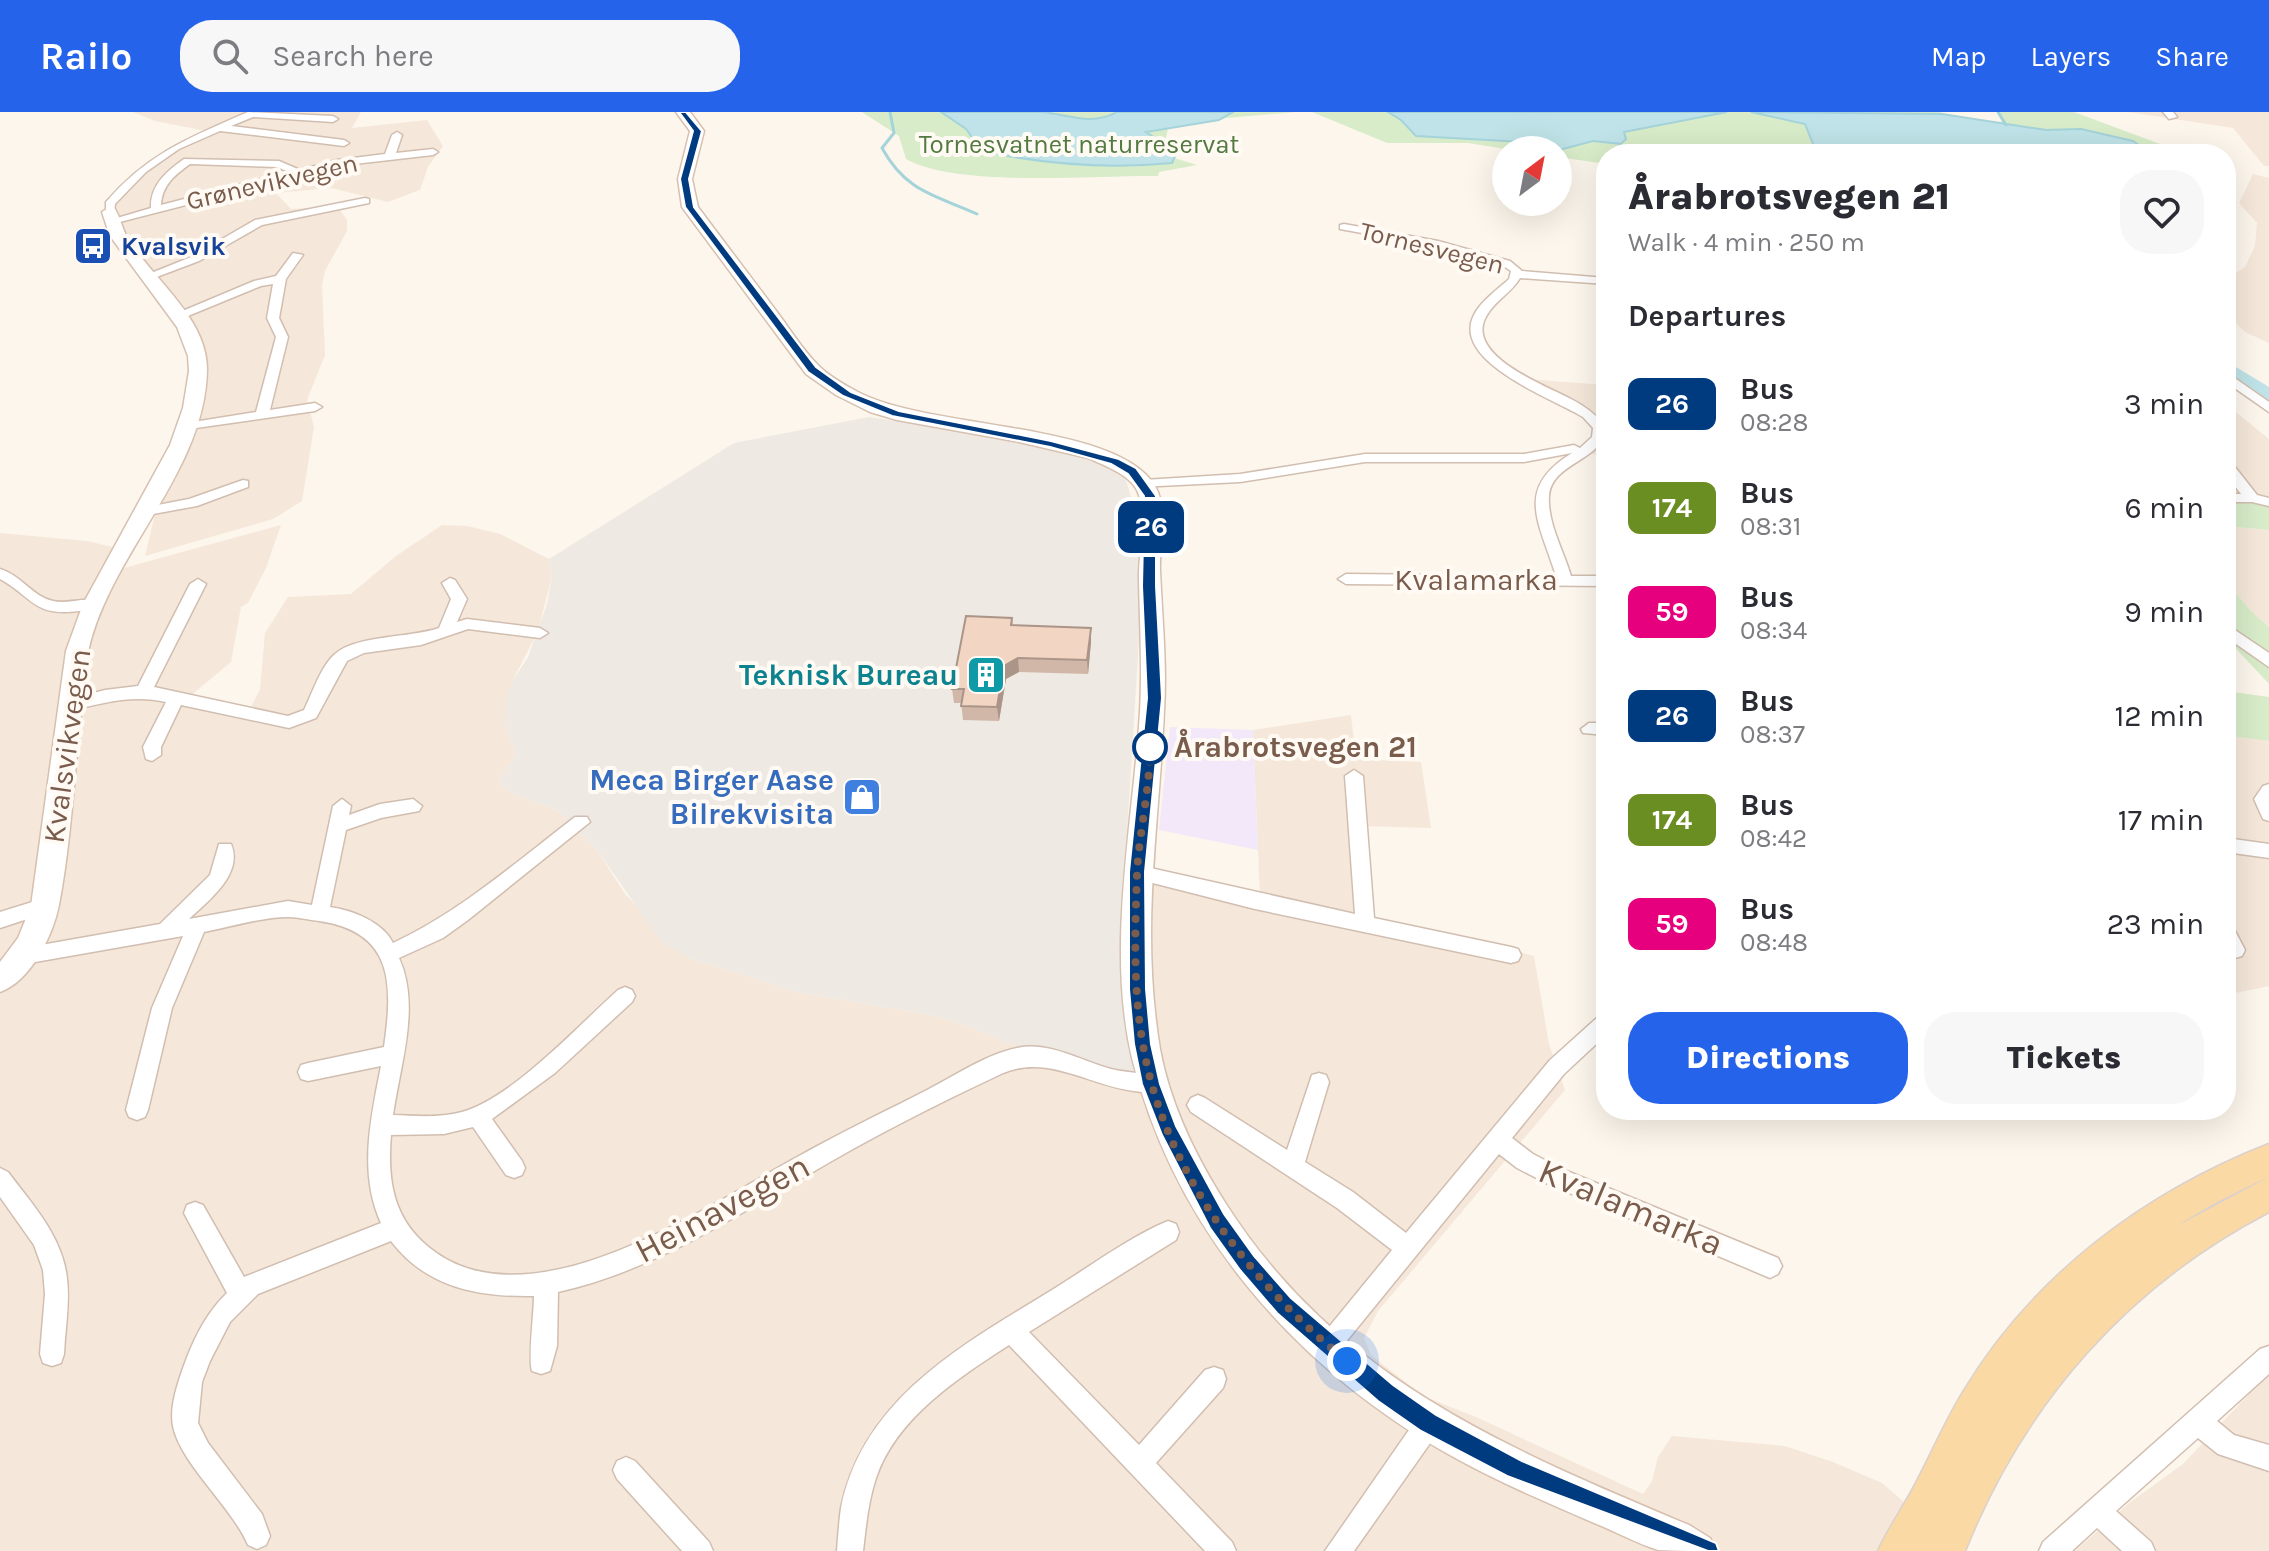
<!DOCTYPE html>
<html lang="en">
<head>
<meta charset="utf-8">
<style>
	:root { --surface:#fff; --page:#f7f7f7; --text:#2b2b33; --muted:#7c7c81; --accent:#2563eb }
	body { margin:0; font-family:Karla,sans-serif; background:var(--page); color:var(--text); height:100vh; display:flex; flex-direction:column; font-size:30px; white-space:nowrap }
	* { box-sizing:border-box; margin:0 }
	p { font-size:26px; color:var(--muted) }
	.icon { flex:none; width:44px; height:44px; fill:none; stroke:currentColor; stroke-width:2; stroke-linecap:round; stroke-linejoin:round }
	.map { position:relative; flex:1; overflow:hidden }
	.panel { position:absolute; left:1596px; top:32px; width:640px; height:976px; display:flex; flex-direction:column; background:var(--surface); border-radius:32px; box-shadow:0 8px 32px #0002 }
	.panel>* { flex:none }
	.badge { padding:0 16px; border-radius:12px; font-size:28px; line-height:52px }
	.needle { width:52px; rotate:32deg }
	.controls { position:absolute; left:1492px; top:24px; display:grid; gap:16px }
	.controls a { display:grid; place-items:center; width:80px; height:80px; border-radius:50%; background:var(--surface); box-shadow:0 8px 32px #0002; font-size:40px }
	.you { position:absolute; width:40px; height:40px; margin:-20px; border:6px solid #fff; border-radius:50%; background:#1a73e8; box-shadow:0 0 0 12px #1a73e833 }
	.map>.badge { position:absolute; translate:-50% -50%; box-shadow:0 0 0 4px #fff }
	h2 { padding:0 32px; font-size:30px; line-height:72px }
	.round { display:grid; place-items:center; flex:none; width:84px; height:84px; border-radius:32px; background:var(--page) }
	.summary { display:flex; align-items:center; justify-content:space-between; height:136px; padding:0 32px }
	h1 { font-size:38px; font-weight:800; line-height:60px }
	.cta { display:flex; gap:16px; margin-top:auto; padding:16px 32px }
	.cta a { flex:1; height:92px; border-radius:32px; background:var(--accent); color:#fff; font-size:32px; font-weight:800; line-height:92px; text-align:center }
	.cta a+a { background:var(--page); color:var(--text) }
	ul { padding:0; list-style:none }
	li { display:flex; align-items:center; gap:24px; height:104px; padding:0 32px }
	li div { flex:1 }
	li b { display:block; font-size:30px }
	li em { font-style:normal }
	li .badge { min-width:88px; font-weight:700; text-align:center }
	header { display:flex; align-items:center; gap:48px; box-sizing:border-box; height:112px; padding:0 40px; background:var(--accent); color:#fff }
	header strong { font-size:38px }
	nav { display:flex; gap:44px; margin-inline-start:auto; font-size:28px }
	.search { width:560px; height:72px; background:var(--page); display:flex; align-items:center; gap:20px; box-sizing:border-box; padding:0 28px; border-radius:32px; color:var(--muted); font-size:30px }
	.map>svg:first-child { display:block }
</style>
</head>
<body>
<header>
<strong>Railo</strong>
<div class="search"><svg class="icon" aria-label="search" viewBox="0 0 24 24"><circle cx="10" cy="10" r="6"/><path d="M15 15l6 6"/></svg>Search here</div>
<nav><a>Map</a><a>Layers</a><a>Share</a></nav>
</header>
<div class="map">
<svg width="2269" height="1439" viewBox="0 0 2269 1439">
	<rect width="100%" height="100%" fill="#fdf6ec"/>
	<path fill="#f5e8da" d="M133,0H361L352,16L427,8L443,34L428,55L420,78L388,90L331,76L276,81L291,97L337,94L347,108V119L325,159L322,173L325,243L307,288L314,315L302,389L273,407L145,444L174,322L184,302L195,237L120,126L112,90L135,59L206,19L155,9Z
		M2128,0H2269V54H2264L2233,16Z
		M2253,62L2269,66V231L2245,220L2226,202V167L2245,155L2255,134L2257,111L2239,91Z
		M1526,267L1606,273V344L1585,341L1601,317Z
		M2226,292L2269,327V391H2226Z
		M281,413L266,456L248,491L241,495L231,550L182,591L250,597L260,577L265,521L288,485L351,482L396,444L442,413L467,414L500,422L549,447L552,464L538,519L513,568L505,615L516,641L498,671L515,683L557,698L597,738L625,782L689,846L796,880L937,904L970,915L1116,975L1140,860L1125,752L1260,785L1253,618L1351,603L1356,647L1421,650L1431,716L1359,714L1363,810L1498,834L1534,844L1549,932L1565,978L1378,1199L1364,1226L1371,1243L1423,1284L1476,1305L1643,1382L1652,1369L1658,1345L1672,1324L1785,1334L1833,1350L1882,1371L1905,1391L1901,1439H0V421L87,429L121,437L113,459Z
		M2226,414L2269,418V515L2251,499L2226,469Z
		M2230,624L2269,629V874L2226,883V649Z
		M2269,1261V1439H2075L2129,1391L2183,1352Z"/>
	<path fill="#efe9e4" d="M869,305L1049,331L1123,358L1145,432L1125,752L1140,860L1149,973L1116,975L970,915L937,904L796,880L689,846L663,832L597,738L557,698L515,683L498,671L516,641L505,615L506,587L513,568L528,545L547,492L552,464L549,447L734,331Z"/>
	<path fill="#f3e8fa" d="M1170,615L1253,618L1258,738L1159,718Z"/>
	<path fill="#d8ecc9" d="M862,0H1296L1169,11L1161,51L1174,46L1197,53L1159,60L1158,64C1094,63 958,76 906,47L899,24Z
		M1312,0H1939L1991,12L2002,10L1997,0H2074L2187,42H1606V52L1558,45V38H1512L1468,31H1387Z
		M2226,391H2269V418L2226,414Z
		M2226,469L2251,499L2269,515V572L2226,526Z
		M2226,579L2269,585V629L2230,624L2227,649Z"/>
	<path fill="#bfe3e8" stroke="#a5d3da" stroke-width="2" d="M941,0C975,0 1010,0 1043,0C1069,3 1092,14 1117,0H1233L1219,8L1146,20L1177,40L1172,51C1110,57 1043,52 982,39L966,17Z
		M1388,0H1727L1624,20L1626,27L1621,32L1593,29L1559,38L1523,30L1416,24L1401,8Z
		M1751,0L1942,2L2046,18L2081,17L2133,29L2151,42H1804L1813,32L1805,12Z"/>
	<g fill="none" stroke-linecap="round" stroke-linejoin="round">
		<path stroke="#a5d3da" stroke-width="3" d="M890,0L894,21L882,36C906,80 935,83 977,102
			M1998,0L2006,13"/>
		<path fill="#bfe3e8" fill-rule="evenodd" d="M2226,249L2269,275V292L2261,290L2226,266Z"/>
		<g stroke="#d1beb0" stroke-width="3">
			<path id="street" d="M248,0L333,4L338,7L333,10L253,5L231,14L344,28L349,31L344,34L220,19L179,37L146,60L115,92L114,102H106V90C148,41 191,25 248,0Z
				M2163,0H2173L2177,5L2169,7Z
				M397,20L402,23L396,41L433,37L438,40L433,43L337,54L112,112L107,109L151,96C150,73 167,59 184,47L279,49L300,58L337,48L385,42L392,23ZM190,52L277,55L289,60L161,93C162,73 175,63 190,52Z
				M365,86L369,87V91L262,113L199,149L154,166L144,164L191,145L255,108Z
				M1344,112L1438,129L1510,149L1522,159L1606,166V172L1520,166C1512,180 1495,189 1487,203C1462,243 1547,274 1571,287C1585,294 1596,303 1606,314C1604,350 1552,349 1549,384C1547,410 1564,440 1571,464H1606V474L1346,472L1338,467L1346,462L1556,464C1540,411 1513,377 1572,341L1524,350H1365L1240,370L1139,375L1137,372L1144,368L1240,362L1365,342H1524L1574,333L1580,336L1592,325L1593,316L1583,305C1554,287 1450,250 1474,203C1480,190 1498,177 1509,167L1511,159L1502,153L1433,134L1340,117V113Z
				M293,141L303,143L286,167L279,206L288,225L270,298L315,291L322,295L315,299L182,318V312L187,311L256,300L276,225L267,206L273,172L261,174L183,206L173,203L254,169L276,164Z
				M2226,260L2269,290V300L2226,270Z
				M2226,349L2231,350L2257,383L2269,386V394L2252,390H2226V382H2241L2226,362Z
				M243,368L248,369V375L197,394L142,404L135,400L142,396L189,387Z
				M0,457C21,463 33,485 53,489C68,493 91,482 102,492C95,498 88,498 79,499C33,505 33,485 0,467Z
				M450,466L455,468L467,487L457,510L467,507L540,516L548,521L540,526L468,517L421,533L364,541L347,549L316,606L289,616L181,593L161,635V643L152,649L146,647L143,635L166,590C133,582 102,591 69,599L61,593L63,589L105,578L138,574L190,472L198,467L206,472L154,575L288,604L304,598C312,582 321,554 335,542C356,523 411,526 439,516L451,487L442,471Z
				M2226,512L2269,541V555L2226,525Z
				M1589,611H1606V623L1583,621L1581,617Z
				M1354,658L1363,664L1374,806L1511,835L1518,837L1521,843L1518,849L1511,851L1255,797L1137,767L1130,765L1128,760L1130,755L1137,753L1355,802L1345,664Z
				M2269,672V709L2263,707L2254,687L2263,674Z
				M342,687L351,694L349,703L380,692L413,687L422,694L419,699L381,706L346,718L330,795C352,798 383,810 393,831C460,800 516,750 575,705H587L590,710L468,808L443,826L399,846C421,894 400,953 393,1003C416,1004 440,1006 462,1000C512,986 578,914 618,878L625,875L632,878L635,884L632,890L555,961L492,1007L522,1049L525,1056L522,1063L514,1066L506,1063L473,1015L444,1022L391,1023C387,1068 393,1108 431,1137C532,1216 708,1093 799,1044C842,1020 886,999 929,977C956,963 987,942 1017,936C1049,929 1081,949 1111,957C1126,961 1143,960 1158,965L1161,972L1158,979C1150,982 1143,980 1134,979C1088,973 1046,941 1001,962C937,992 872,1025 811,1061C730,1107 650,1160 558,1180L557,1234L550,1259L541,1262L532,1259C528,1248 534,1200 534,1184C478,1185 427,1176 391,1129L258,1182L230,1210L210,1249L202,1270L198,1311L208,1331L262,1402L270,1424L266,1433L257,1437L248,1433C232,1395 180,1351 173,1314C169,1294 179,1267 186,1248C195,1224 208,1199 227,1181L184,1101L187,1093L195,1090L203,1093L244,1165L381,1111C358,1061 371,1005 381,954L308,969L301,967L298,960L301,953L308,951L384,935C393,872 394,820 319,809C309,808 298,805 289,805C261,805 231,815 204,820L172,896L148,998L145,1005L137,1008L129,1005L126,998L152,896L183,824L24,852L17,850L14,844L17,838L24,836L160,812L210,763L219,732H231C244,762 208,789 189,807L288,789L312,793L333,694Z
				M2226,726L2269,732V746L2226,740Z
				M45,786L52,789L54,794L52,799L0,816V800Z
				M2226,813L2233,815L2245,838L2242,844L2235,846L2226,840Z
				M1606,901V923L1564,962L1512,1026L1533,1042L1562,1057L1778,1146L1782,1154L1778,1162L1770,1166L1546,1071L1517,1056L1499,1042L1336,1242L1328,1246L1320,1242L1316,1234L1320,1226L1392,1138L1337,1096L1191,1000L1187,993L1191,986L1198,983L1205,986L1287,1038L1312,963L1319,961L1326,963L1329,970L1305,1050L1353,1080L1406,1121L1550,948L1599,904Z
				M0,1056L8,1060C32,1092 63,1125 67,1167C70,1192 65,1217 64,1242L61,1251L52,1254L43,1251L40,1242L45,1182L43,1158L34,1133L0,1085Z
				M1168,1109L1176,1112L1179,1120L1176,1128L1029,1220L1139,1333L1205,1258L1214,1255L1223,1258L1226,1267L1223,1276L1156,1351L1232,1430L1236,1439H1205L1009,1233C958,1266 896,1306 876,1366C868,1390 866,1414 863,1439H837C838,1425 839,1410 841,1396C863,1286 964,1232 1052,1178C1088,1156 1129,1125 1168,1109Z
				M2269,1234V1262L2217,1309L2234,1323L2269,1333V1359L2218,1342L2198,1326L2116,1399L2151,1430L2155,1439H2122L2097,1416L2072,1439H2039L2043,1430L2260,1237Z
				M1429,1299L1438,1302L1441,1311L1438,1320L1354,1439H1325L1420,1302Z
				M626,1345L635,1349L709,1430L713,1439H682L617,1367L613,1358L617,1349Z"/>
		</g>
		<g stroke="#d6c0b0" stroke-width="3">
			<path id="secondary" d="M676,0H690L704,19L692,67L698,95C724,130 751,165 777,200C790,217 802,237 817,252C827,263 843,272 856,279C926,318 1116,309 1155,374C1169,398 1159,432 1160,458C1162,505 1167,552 1164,599C1159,717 1140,817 1160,937C1170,992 1196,1045 1226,1092C1338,1267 1506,1336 1689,1413L1710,1426L1716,1439C1698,1439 1675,1439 1658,1438C1636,1431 1614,1419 1592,1410C1541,1388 1489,1366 1441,1338C1292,1251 1174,1116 1132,946C1107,841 1131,720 1139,614C1143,566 1140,518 1139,469C1138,445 1147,405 1139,383C1133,363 1105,354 1088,346L1019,330L897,308L870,300L836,283L806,262L682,95L678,67L690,19Z
				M110,95L115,97C120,105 122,116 127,125C151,166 207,205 207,257C206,360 109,442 88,540C84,559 84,580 81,600C74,664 71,730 59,793C53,823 31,869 0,880V850L18,826L31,794L66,539L83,492L170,333L183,296L189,259L188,244L177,215L110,124L102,100Z"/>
		</g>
		<g stroke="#dad1cd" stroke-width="3">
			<path id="primary" d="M2269,1032V1065C2237,1079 2206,1095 2177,1114L2269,1065V1100C2128,1173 2024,1291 1965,1439H1923L1925,1435L1923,1439H1878C1889,1415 1905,1393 1917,1369C1933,1339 1946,1307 1965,1277C2034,1163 2146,1080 2269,1032Z"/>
		</g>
		<use href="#street" fill="#fff" fill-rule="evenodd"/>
		<use href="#secondary" fill="#fff" fill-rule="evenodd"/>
		<use href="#primary" fill="#fbd9a5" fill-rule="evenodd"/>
	</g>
	<path fill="#d1b7a8" d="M1012,506L1013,513L1091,516V530L1088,562L1019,560L1006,567L999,609L963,608L961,591H954L952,577Z"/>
	<path fill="#aa9588" d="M1091,516V530L1088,562L1087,548Z
		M1018,546L1019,560L1006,567L999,609L997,595L1004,554Z"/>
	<path fill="#f3d5c3" stroke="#aa9588" stroke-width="2" d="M966,504L1012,506L1011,513L1091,516L1087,548L1018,546L1004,554L997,595L961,594L964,577H952Z"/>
	<path fill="#003b80" stroke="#fff" stroke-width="2" d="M679,0H686L702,19L689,67L694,95L816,255L851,280L899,299L1051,329L1119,347L1136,356L1156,384V474L1162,586L1145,760L1146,877L1151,932L1160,972L1176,1014L1224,1102L1254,1144L1291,1186L1393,1273L1436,1303L1522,1349L1716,1431L1719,1439H1708L1507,1364L1421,1319L1378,1289L1277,1201L1240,1158L1210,1116L1162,1023L1142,972L1134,932L1129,877V760L1147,586L1142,474L1144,384L1128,362L1111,352L1050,335L892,304L843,284L808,260L685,95L680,67L693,19Z"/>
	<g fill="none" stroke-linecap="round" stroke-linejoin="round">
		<path stroke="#7a5c4d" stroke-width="8" stroke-dasharray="0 14.4" d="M1150,635C1150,678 1139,720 1137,762C1135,818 1133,878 1143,933C1164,1059 1250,1171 1347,1249"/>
	</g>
	<defs>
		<g id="bus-square" transform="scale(2)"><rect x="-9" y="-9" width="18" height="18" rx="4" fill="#1a4fb4" stroke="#fffaf3"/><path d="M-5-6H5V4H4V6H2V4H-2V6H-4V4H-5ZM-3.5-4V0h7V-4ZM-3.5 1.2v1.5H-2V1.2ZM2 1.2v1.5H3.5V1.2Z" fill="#fff"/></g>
		<g id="building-square" transform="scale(2)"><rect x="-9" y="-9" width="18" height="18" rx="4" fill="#0f9aa8" stroke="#fffaf3"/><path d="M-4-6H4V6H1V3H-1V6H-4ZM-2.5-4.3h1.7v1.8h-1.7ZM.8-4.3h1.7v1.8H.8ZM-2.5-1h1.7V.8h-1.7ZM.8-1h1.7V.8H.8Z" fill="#fff"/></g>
		<g id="shop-square" transform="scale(2)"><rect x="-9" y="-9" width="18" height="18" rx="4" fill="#3f7fe0" stroke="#fffaf3"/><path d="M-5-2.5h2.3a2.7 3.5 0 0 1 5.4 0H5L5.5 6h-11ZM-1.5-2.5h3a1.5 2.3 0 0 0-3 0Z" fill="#fff"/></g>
	</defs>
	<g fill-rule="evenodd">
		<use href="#bus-square" x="93" y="134"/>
		<use href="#building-square" x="986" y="563"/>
		<use href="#shop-square" x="862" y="685"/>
	</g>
	<circle fill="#fff" stroke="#003b80" stroke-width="4" cx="1150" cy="635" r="16"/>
	<g text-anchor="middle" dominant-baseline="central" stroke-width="8" stroke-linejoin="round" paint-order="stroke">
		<g font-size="26" fill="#537a41" stroke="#fffaf3">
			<text x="1079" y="32">Tornesvatnet naturreservat</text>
		</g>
		<g font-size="26" fill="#7a5c4d" stroke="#fffaf3">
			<text transform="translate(272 70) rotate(-13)">Grønevikvegen</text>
			<text transform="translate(1432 136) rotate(14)">Tornesvegen</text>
		</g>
		<g font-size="26" font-weight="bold" fill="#164399" stroke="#fffaf3" text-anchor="start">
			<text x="121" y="134">Kvalsvik</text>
		</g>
		<g font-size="30" fill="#7a5c4d" stroke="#fffaf3">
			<text x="1476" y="468">Kvalamarka</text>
			<text transform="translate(67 634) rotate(-82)">Kvalsvikvegen</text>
		</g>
		<g font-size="30" font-weight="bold" fill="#0d838f" stroke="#fffaf3" text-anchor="end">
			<text x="958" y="563">Teknisk Bureau</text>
		</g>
		<g font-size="30" font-weight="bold" fill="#7a5c4d" stroke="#fffaf3" text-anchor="start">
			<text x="1174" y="635">Årabrotsvegen 21</text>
		</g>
		<g font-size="30" font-weight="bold" fill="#366cbe" stroke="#fffaf3" text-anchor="end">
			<text x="834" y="668">Meca Birger Aase<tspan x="834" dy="34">Bilrekvisita</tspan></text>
		</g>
		<g font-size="36" fill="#7a5c4d" stroke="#fffaf3">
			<text transform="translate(1631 1095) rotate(23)">Kvalamarka</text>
			<text transform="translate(722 1096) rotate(-28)">Heinavegen</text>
		</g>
	</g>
</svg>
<div class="controls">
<a><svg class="needle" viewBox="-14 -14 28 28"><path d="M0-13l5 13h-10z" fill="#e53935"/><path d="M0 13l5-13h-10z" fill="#7c7c81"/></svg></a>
</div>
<div class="you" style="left:1347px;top:1249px"></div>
<b class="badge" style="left:1151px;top:415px;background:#003b80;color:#fff">26</b>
<section class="panel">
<div class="summary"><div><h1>Årabrotsvegen 21</h1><p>Walk · 4 min · 250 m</p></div><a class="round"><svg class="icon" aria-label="heart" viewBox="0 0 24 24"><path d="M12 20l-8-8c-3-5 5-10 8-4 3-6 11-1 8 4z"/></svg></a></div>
<h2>Departures</h2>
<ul>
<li><span class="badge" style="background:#003b80;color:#fff">26</span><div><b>Bus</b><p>08:28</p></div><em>3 min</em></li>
<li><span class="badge" style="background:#6b8e23;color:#fff">174</span><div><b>Bus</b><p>08:31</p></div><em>6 min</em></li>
<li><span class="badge" style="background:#e6007e;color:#fff">59</span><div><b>Bus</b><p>08:34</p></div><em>9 min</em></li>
<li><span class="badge" style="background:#003b80;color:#fff">26</span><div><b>Bus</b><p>08:37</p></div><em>12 min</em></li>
<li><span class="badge" style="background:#6b8e23;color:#fff">174</span><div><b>Bus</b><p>08:42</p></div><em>17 min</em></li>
<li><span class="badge" style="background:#e6007e;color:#fff">59</span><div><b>Bus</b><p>08:48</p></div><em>23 min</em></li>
</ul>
<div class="cta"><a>Directions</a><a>Tickets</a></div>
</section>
</div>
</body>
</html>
